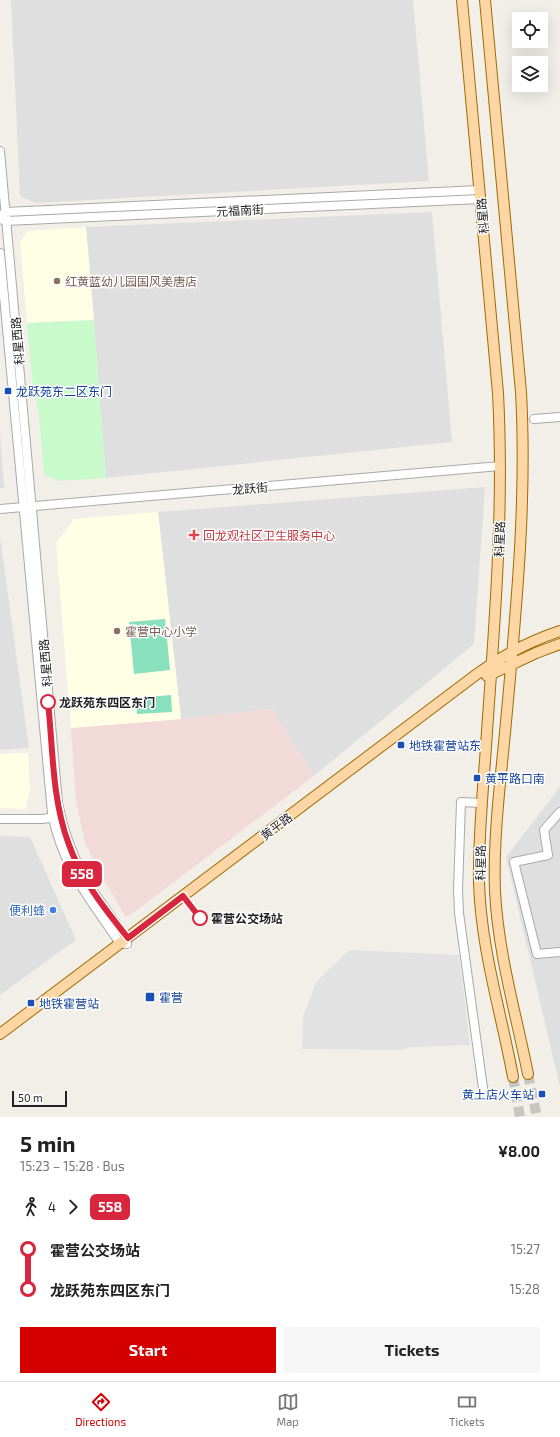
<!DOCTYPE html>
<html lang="en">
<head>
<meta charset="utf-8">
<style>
	:root { --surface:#fff; --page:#f6f6f6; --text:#222; --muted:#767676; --line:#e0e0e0; --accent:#d40000 }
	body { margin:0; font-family:"Exo 2","Noto Sans SC",sans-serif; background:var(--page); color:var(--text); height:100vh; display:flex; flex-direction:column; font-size:15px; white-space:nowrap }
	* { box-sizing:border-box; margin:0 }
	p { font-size:13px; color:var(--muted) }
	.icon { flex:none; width:22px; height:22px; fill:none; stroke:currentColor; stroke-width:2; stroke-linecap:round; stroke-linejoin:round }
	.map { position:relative; height:1117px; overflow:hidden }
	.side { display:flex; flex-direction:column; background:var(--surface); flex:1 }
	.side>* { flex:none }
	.badge { padding:0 8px; border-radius:6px; font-size:14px; line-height:26px }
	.tools { position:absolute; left:512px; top:12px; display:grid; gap:8px }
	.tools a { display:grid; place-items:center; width:36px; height:36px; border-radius:0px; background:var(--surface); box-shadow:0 4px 16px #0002; font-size:20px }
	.scale { position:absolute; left:12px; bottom:10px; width:55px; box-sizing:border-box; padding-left:4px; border:2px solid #222; border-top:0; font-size:11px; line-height:14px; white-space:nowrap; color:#222; -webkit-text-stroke:3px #fff; paint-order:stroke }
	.map>.badge { position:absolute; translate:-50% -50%; box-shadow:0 0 0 2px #fff }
	.legs { display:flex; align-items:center; gap:6px; height:44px; padding:0 20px; font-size:13px }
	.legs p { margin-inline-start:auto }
	.overview { display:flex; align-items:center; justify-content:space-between; height:68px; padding:0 20px }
	h1 { font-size:22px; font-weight:700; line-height:30px }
	.action { display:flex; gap:8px; margin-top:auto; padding:8px 20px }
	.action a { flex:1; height:46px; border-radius:0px; background:var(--accent); color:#fff; font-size:16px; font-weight:700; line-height:46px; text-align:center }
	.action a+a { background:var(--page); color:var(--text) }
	ul { padding:0 20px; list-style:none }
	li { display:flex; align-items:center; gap:14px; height:40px; font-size:15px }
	li i { display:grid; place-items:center; width:6px; height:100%; margin:0 5px; background:currentColor }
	li i::after { content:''; width:10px; height:10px; margin:-5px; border:3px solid; border-radius:50%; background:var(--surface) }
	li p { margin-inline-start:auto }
	li:first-child i { background:linear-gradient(#0000 50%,currentColor 0) }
	li:last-child i { background:linear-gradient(currentColor 50%,#0000 0) }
	.menu { display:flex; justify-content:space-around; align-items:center; height:56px; border-top:1px solid var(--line); background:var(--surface); font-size:11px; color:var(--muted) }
	.menu a { display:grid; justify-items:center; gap:2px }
	.menu .on { color:var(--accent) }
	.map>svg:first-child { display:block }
</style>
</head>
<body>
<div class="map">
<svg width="560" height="1117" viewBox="0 0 560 1117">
	<rect width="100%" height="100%" fill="#f2efe9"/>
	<path fill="#e0dfdf" d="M11,0H413L429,181L35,203L20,196Z
		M432,212L452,442L106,478L86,227Z
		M0,430L4,488H0Z
		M485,487L474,644L314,776L272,709L181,719L158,512Z
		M0,536L29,748L0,750Z
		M560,787V1087L506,857Z
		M0,836L30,837L76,940L0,995Z"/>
	<path fill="#f2dad9" d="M272,709L314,776L129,916H125L97,868L85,843L76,801L71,728L181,719Z"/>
	<path fill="#ffffe5" d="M86,227L94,320L27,323L20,242L28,231Z
		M158,512L181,719L71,728L56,543L74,519Z
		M28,753L30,789L26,809L0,808V754Z"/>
	<path fill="#c8facc" d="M94,320L106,478L59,481L44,475L39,414L33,388L27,323Z"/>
	<path fill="#88e0be" d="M165,619L170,670L134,674L129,622Z
		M171,695L172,712L137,714L136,698Z"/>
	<path fill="#e2e2e2" d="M350,950L459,955L470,1045L412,1047L401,1050L302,1049L303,1016L317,981Z"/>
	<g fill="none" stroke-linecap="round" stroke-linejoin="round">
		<path stroke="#c8c6c1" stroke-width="10" stroke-dasharray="10 5" stroke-linecap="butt" d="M528,1074L537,1117
			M513,1077L520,1117"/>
		<g stroke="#a9a9a9" stroke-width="10">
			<path id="minor" d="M0,151L58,803C69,861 92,892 127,938V944L120,943C90,900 62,866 52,813L0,253
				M2,215L5,212L480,190
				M0,219L6,221L480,199
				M534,419L560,417
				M0,509L500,466
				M482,803L461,802L458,890L459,913L483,1088
				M560,812L544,830L548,855L514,862L537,954L560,952
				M0,819H42L57,817"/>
		</g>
		<g stroke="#a06b00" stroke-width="12">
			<path id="major" d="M462,0L498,393C504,506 495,619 487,731C484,782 478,833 479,883C481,949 501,1012 513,1077
				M485,0L521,392C527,502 516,612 506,722C501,778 493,835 495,891C498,953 516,1014 528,1074
				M487,676L536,653L560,644
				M0,1034L477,674C503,655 530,641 560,631"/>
		</g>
		<use href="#minor" stroke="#fff" stroke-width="8"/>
		<use href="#major" stroke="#fcd6a4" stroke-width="10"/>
	</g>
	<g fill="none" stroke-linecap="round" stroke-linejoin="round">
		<g stroke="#fff" stroke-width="9">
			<path id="line-1" d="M48,702C53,749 52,798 68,842C80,878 104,908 128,938L183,896L200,918"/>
		</g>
		<use href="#line-1" stroke="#d7263d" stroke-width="6"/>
	</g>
	<g fill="#8d6e63" stroke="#fff" stroke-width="1.5">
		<circle cx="57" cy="281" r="4"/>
		<circle cx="117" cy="631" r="4"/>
	</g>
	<g fill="#1a4fb4" stroke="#fff" stroke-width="1.5">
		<rect x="4" y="387" width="8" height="8" rx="2"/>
		<rect x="397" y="741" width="8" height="8" rx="2"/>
		<rect x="473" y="774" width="8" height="8" rx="2"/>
		<rect x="145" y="992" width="10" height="10" rx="2"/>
		<rect x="27" y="999" width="8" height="8" rx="2"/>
		<rect x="538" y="1090" width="8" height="8" rx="2"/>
	</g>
	<path fill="#e0444e" stroke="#fff" stroke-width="1.5" d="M192 529h4v4h4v4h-4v4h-4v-4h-4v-4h4z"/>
	<g fill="#fff" stroke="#d7263d" stroke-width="2">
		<circle cx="48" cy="702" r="7"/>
		<circle cx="200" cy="918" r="7"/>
	</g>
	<circle fill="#3f7fe0" stroke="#fff" stroke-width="1.5" cx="53" cy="910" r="4"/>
	<g text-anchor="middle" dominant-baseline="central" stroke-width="3" stroke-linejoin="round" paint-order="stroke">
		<g font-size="12" fill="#222" stroke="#fff">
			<text transform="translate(240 210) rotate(-3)">元福南街</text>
			<text transform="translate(482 216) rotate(-95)">科星路</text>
			<text transform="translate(17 341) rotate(-95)">科星西路</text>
			<text transform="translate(250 488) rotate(-5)">龙跃街</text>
			<text transform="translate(499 539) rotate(-88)">科星路</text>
			<text transform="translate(45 663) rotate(-95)">科星西路</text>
			<text transform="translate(276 826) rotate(-37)">黄平路</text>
			<text transform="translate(480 863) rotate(-89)">科星路</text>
		</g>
		<g font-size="12" fill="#785e54" stroke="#fff" text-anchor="start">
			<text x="65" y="281">红黄蓝幼儿园国风美唐店</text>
			<text x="125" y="631">霍营中心小学</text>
		</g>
		<g font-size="12" fill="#164399" stroke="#fff" text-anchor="start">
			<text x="16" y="391">龙跃苑东二区东门</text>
			<text x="409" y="745">地铁霍营站东</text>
			<text x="485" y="778">黄平路口南</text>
			<text x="159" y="997">霍营</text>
			<text x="39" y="1003">地铁霍营站</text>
			<text x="534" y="1094" text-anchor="end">黄土店火车站</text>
		</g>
		<g font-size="12" fill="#be3a42" stroke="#fff" text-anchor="start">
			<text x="203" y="535">回龙观社区卫生服务中心</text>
		</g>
		<g font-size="12" font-weight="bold" fill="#222" stroke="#fff" text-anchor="start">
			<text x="59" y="702">龙跃苑东四区东门</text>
			<text x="211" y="918">霍营公交场站</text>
		</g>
		<g font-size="12" fill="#366cbe" stroke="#fff" text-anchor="end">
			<text x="45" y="910">便利蜂</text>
		</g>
	</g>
</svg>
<div class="tools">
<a><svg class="icon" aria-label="locate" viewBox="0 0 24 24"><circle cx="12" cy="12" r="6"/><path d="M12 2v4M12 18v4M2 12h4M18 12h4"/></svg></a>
<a><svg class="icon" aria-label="layers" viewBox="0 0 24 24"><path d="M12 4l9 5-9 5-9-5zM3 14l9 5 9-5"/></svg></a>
</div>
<div class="scale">50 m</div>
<b class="badge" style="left:82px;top:874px;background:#d7263d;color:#fff">558</b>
</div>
<section class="side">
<div class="overview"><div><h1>5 min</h1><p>15:23 – 15:28 · Bus</p></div><b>¥8.00</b></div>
<div class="legs"><svg class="icon" aria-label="walk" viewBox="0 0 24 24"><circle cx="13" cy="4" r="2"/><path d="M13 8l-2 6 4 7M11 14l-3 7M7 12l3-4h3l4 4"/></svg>4<svg class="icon" aria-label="forward" viewBox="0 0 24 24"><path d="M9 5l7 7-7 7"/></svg><b class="badge" style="background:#d7263d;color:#fff">558</b></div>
<ul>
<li><i style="color:#d7263d"></i><b>霍营公交场站</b><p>15:27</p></li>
<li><i style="color:#d7263d"></i><b>龙跃苑东四区东门</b><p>15:28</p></li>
</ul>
<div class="action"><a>Start</a><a>Tickets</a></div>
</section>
<nav class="menu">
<a class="on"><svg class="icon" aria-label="directions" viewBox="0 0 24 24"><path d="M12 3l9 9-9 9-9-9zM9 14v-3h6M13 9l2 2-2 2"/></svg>Directions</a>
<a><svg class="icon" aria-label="map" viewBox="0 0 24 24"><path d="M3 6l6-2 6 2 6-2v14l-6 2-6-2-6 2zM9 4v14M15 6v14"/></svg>Map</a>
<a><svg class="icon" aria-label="tickets" viewBox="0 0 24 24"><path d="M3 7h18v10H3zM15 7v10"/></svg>Tickets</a>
</nav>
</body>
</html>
